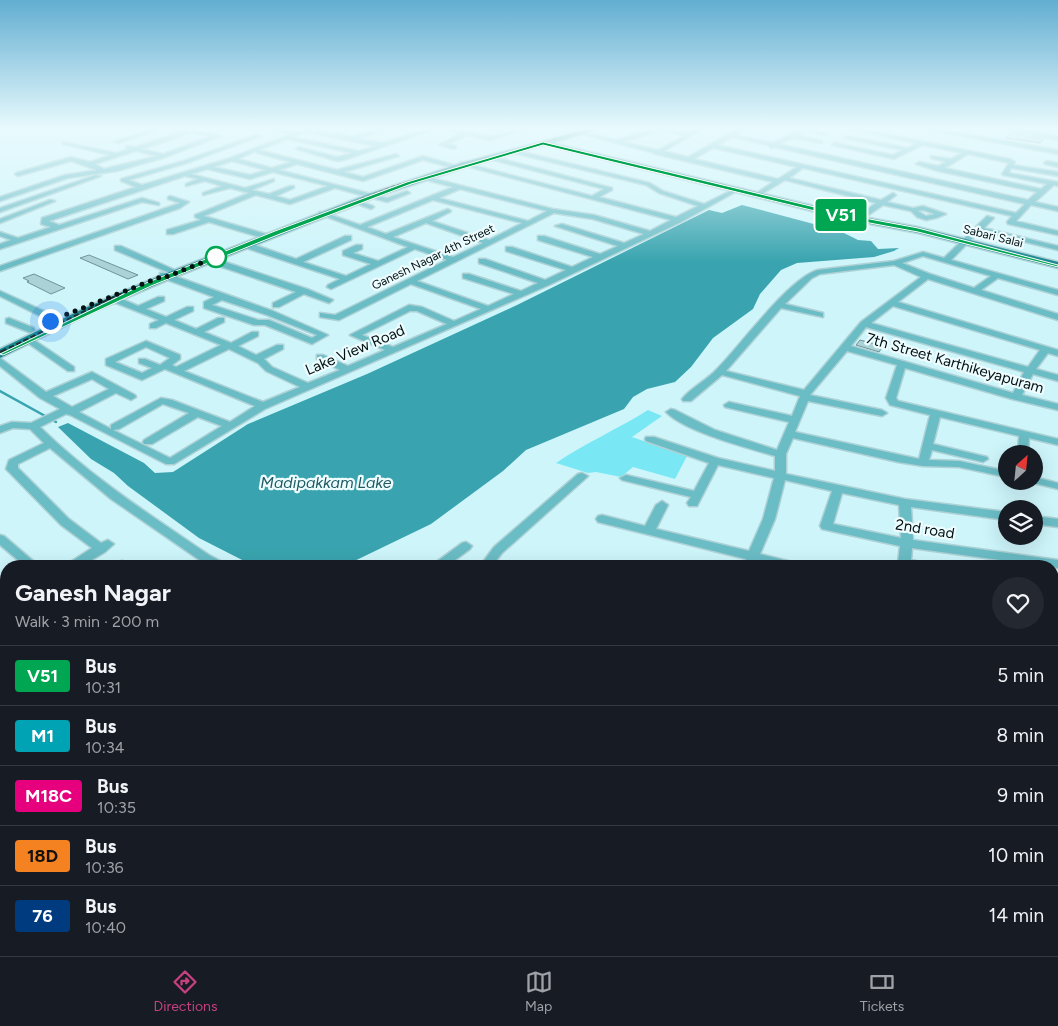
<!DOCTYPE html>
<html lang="en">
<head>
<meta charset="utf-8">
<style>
	:root { --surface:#171b24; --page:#242831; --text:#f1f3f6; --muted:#9ea1a6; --line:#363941; --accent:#c74080 }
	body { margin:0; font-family:Figtree,sans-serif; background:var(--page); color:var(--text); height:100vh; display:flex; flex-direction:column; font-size:19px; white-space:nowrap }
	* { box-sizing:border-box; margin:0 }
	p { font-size:16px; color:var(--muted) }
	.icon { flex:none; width:28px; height:28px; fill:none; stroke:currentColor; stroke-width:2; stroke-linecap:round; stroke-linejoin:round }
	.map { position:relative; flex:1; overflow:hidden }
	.side { position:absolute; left:0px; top:560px; width:1059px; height:396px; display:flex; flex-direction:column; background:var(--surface); border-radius:20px 20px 0 0; box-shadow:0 5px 20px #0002 }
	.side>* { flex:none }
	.badge { padding:0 10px; border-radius:4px; font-size:18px; line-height:32px }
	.needle { width:32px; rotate:27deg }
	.controls { position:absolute; left:998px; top:445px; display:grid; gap:10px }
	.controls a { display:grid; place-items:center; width:45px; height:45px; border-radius:50%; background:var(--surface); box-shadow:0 5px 20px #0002; font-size:25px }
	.you { position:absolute; width:25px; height:25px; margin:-12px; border:4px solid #fff; border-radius:50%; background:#1a73e8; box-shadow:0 0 0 8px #1a73e833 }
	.map>.badge { position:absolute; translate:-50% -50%; box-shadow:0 0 0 2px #fff }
	.round { display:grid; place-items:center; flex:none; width:52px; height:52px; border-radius:26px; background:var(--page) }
	.head { display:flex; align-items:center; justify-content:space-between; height:85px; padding:0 15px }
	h1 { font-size:24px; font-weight:700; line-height:38px }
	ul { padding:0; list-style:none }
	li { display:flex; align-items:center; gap:15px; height:60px; padding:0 15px; border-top:1px solid var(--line) }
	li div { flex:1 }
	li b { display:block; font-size:19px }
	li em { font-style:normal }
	li .badge { min-width:55px; font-weight:700; text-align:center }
	.dock { display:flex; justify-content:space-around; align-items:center; height:70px; border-top:1px solid var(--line); background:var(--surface); font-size:14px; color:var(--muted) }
	.dock a { display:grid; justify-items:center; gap:2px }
	.dock .active { color:var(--accent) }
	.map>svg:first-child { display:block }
</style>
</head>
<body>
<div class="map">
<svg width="1058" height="956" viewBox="0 0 1058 956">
	<rect width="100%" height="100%" fill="#cdf5fa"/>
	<path fill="#7ae8f4" d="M648,410L662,416L632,437L687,456L675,479L633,467L621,477L596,472L588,473L556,463C585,443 618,429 648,410Z"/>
	<path fill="#39a4af" d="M742,205L840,231L858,240L871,241L878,249L899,248L894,251L874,257L797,263L781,270L760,294L753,309L713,338L691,367L675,382L647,389L633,397L624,409L526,450L503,471L431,524L344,566H254L199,538L128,486L114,473L91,459L58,427L68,423L144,463L155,473L173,472L248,424L367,374L517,305L709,210L722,213Z"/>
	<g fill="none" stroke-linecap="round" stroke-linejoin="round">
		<path stroke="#39a4af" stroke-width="2.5" d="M0,391L56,422"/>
	</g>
	<path fill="#abd2d7" stroke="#6f9498" d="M1011,133L1044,139L1040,143L1006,138Z
		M89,255L138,275L128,279L80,258Z
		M34,274L65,288L51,294L27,282L29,281L23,278Z
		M860,340L883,346L879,352L856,345Z"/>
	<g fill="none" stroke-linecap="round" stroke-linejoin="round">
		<g stroke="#add1d5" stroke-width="3">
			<path id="minor" d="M155,128H164L119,143L114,142Z
				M172,128H185L221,136L166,157L117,171L68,178L0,201V197L65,175L97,170L71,161L18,176L15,174L16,173L71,157L90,162L110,155L63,144V142L116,153L129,149L126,148V146L135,147L183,131ZM191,133L211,136L163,154L142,149ZM136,151L157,156L104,169L95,164Z
				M260,128L297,131L305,128H313L312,129L353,137L378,128H386L360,139L383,143L429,128H438L344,160L337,161L296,149L299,147L337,157L352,153L287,139L259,150L337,170L396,154L399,156L344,172L363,177L423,156L457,166L454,168L423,160L363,181L297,164L279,170L387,198L407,191L410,193L387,202L335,188L290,204L256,195L204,216L266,234V238H263L209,222L173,234H167V230L201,220L195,217V215L249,193L230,188L203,195V193L222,186L205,181L186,186V184L198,179L185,176L49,221L59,225L142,198L159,203V205L142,202L0,249V244L11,240L0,236V232L18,238L51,227L41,224L42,218L136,187L121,181V179L183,161L256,135L261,136L187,163L129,180L142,185L230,158L291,134ZM306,132L376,146L359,151L292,137ZM256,151L257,153L291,162L272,168L238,159ZM232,161L266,170L250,175L214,167ZM207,169L250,179L273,172L328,186L290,200L276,196L294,188V186H290L269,194L252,190L274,181V179L245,188L191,174Z
				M442,128C458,128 474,136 489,136C503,136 517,128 532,128L489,140L468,135L448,144L456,146V148L454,149L439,145L461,133Z
				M656,128H667L688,133L698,128H705L664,151L688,157L739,128H746L736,135L773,143L802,128H810L827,133L824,135L806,131L797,135L822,141V143L792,138L779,144L1028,200L1037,192L938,171L916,164L919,162L938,166L946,162L931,158V156L951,159L962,153L923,145L894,159L832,145L835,143L893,155L902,150L844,138L847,136L908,148L916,143L845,128H857L1010,159L1015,162L1013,165L1058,172V176L1011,168L1009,173L1058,182V186L1054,185L1035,202L1058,207V211L1031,205L1016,221L1058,231V235L1008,224L1007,222L1012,216L803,168L789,178L881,200L893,193L896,195L887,202L913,208L923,206L946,214L936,218L926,220L917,217L911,211L883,205L860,221L856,219L859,215L876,203L785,180L757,197L754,195L755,194L773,182L655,154L654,153L578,133L581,131L617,140ZM661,130L684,136L658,150L624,142ZM732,137L768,145L771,148L774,147L1025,204L1016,213L718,145ZM713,148L797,167L778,179L694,159ZM968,154L1009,163L1002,174L1003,175L1047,184L1041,189L945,168ZM923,210L935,214L926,216L918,211Z
				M918,128H931L1058,150V154Z
				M995,128H1009L1058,136V140Z
				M515,150L650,183L663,191L704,204L734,189L739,190L681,222L549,285L265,409L174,464H166L70,415L66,414L40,427C91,477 150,515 209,555L224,563L226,566H210L201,561L111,499L50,448L18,464V468L69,519L101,543L108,540L114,544L105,552L82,566H67L69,563L92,548L61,525L6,469L9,460L44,443L30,429L13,428L0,433V426L12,422L31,423L60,409L40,398L0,366V358L46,392L92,372L135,395L136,397L131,400L116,393L79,412L111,429V425L161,398L172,400L230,422L255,406L165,369L142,380L106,365V359L146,341L180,355V359L172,365L176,367L221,345L166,323L156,328H150V324L159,320L111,301V297H117L138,306L158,297H164V301L146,309L166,317L187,307H193V311L174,320L196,329L218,318H224V322L204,332L231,343L252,332H258V336L238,346L256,355L277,345H283V349L264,359L272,367L308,383L340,370L317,359V355H323L348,366L385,350L350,335L409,305L422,307L454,321L481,309L411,284L339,320L320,317V313L335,315L447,260L415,249L331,289L327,287L328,285L340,279L243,247V243H249L296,259L345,236H351V240L303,262L346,276L371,264L343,255V251L356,245H362V249L353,253L378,261L408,247L319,214V212H323L360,225L453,187L422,179L421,178L424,176L553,209L594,215L650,231L671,220L458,164L461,162L592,196L604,189L489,159V157L491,156L612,188V190L599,197L676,217L698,206L659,193L646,185L513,153V151ZM460,189L547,211L528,221L439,198ZM433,200L522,223L489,240L432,221L450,212L451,211L448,209L386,234L367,227ZM554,213L593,219L644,234L624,243L562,224L555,226L618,246L600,254L544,236H538V240L593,257L572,267L512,247H506V251L566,270L545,280L485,259H479V263L538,283L521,291L469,274H463V278L514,294L488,306L417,281ZM426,223L483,243L453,257L393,237ZM410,311H417L447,324L393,347L362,335ZM146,347L170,358L160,365L145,359H139V363L152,368L142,373L115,362ZM229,349L258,363L266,371L300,387L263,402L184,371ZM92,379L109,389L72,407L53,396ZM163,404L189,413L144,440L143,442L144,444H152L198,417L222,426L170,458L113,430L119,429Z
				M1047,161L1058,163V167L1045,164L1044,163Z
				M96,175L101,176L0,212V208Z
				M170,196L189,202L180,208L0,271V266L180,203L168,199V197Z
				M50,200L55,201L0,223V219Z
				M356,200L373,206L374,207L371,209L354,203V201Z
				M987,216L994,218L984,228L1058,246V250L980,231L951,260L1058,290V295L998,278L981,290L1058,314V320L928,279L898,302L1058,350V356L1048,353L1036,369L1058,375V381L1033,374L1022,395L1058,404V410L1012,399L905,368L896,398L898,401L1058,439V445L1029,438L1028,454H1018L1019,436L940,417L933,444L987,457L988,459L983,462L932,450L929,460L959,461L1006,471V477L959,467L923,466L898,462L793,438L786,454V474L905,499L1006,512V520L911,507L913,540L1058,560V568L912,548L911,560L924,563L926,566H900L898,563L900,546L822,529L820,526L832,491L785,480L775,519L760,554L796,563L798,566H776L757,562L755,566H743L746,559L598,522L596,519L598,516L602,515L645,526L656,505L662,501L668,505L656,529L749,551L763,519L774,478L718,465L697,506H689L687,503L691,497L622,480L620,478L626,475L694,491L709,463L646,441L645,439L646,437H654L718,458L775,471V456C748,448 685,432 666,412L671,409L675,410L715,430L777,450L789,422L725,407L724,405L729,402L792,416L800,396L722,375L691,401H683L682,399C692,387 707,380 717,369C741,345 789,278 818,270L894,261L923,252L944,258ZM923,256L991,276L974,288L930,274L902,263ZM894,265L921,277L861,322L804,390L726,371L781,308L823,317V313L785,304L812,278L820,274ZM893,306L1040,350L1028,367L871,323ZM866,327L1024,372L1013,393L851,346ZM847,351L897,365L886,398L890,405L930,415L919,459L795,432L808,401L882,416L887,413L882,410L810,395ZM842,493L899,505L901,538L833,524Z
				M115,246H121L177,271L170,273L115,250Z
				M207,258H213L307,289L333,300L329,303L304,294L279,307H273V303L296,292L207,262Z
				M160,273H166L273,311L328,335L312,344L265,325H254L204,308V302L214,297L160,277ZM222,300L267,315L317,335L312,338L269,320H258L212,305Z
				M0,291L57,317L61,325L57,328L54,327L50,321L0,296Z
				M9,318L34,328L35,330L31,333L6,323V319Z
				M28,336L74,367V371H68L25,341L23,339Z
				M582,473L588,476L586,478L502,553L492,566H480L494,547L578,474Z
				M1034,477L1058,483V489L1030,482L1034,481Z
				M1034,516L1058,519V527L1034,524Z
				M0,535L4,536L39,566H25L0,545Z
				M466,542L472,546L470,549L447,566H433L435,563L462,543Z
				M122,561L129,563L131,566H116L118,562Z
				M614,562L619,563L621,566H608L610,563Z
				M6,605V616L0,619V608Z
				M1052,685L1058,686V698L1052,696Z
				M6,693V706L0,709V695Z
				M6,787V804L0,806V789Z
				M0,820L6,822V838L0,836Z
				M116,950H137L135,956H114Z
				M214,950H234L232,956H212Z
				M297,950H317L315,956H295Z
				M332,950H361L363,956H334Z
				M367,950H387L385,956H365Z
				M450,950H471L469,956H448Z
				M539,950H582L580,956H541Z
				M666,950H682L683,954V956H664Z
				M782,950H800L799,956H781Z
				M842,950H877L879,956H844Z"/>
		</g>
		<g stroke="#add1d5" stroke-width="3">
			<path id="major" d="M591,128H604L554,143L848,214L918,227L1058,262V268L918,233L848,220L545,145L467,167L374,198L170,279L95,311L0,358V349L87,307L162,275L368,194L461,163Z"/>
		</g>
		<use href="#minor" fill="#6abcc5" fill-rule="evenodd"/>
		<use href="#major" fill="#1a8892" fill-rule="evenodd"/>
		<path stroke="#1d2e30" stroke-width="1" stroke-dasharray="4.5 2" stroke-linecap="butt" d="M294,225L393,186L594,128"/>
		<path stroke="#1d2e30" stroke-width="2" stroke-dasharray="5.5 2.5" stroke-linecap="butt" d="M9,348L118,295L297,224"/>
		<path stroke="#1d2e30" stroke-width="2.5" stroke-dasharray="7 4" stroke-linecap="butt" d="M0,352L11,347"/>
	</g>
	<linearGradient id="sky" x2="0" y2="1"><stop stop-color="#62aed1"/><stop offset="0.49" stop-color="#e8fafd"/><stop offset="1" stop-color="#e8fafd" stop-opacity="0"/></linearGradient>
	<rect width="1058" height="262" fill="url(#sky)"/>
	<path fill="#00a651" stroke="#fff" d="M543,142L848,215L918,228L1058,265V267L918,232L848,219L543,145L411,184L280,234L151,286L3,355L0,354L146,283L275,231L407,182Z"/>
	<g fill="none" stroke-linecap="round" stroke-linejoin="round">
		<path stroke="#041113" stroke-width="5" stroke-dasharray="0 9" d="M50,321L163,276L166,277L216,257"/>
	</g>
	<circle fill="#fff" stroke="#00a651" stroke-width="2.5" cx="216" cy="257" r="10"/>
	<g text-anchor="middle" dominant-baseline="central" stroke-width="4.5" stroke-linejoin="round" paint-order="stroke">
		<g font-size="12" fill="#041113" stroke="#edfdff">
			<text transform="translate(993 236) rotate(14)">Sabari Salai</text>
			<text transform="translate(433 257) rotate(-26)">Ganesh Nagar 4th Street</text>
		</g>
		<g font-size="15" fill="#041113" stroke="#edfdff">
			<text transform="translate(355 350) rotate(-23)">Lake View Road</text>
			<text transform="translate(955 363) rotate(16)">7th Street Karthikeyapuram</text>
			<text transform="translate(925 529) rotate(9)">2nd road</text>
		</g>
		<g font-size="16" font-style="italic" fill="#215b62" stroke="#edfdff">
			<text x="326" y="482">Madipakkam Lake</text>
		</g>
	</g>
</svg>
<div class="controls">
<a><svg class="needle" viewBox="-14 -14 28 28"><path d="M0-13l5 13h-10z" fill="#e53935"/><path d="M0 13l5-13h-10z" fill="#9ea1a6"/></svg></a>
<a><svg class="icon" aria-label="layers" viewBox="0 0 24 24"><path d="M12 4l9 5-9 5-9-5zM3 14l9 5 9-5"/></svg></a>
</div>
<div class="you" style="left:50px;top:321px"></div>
<b class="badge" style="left:841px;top:215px;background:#00a651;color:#fff">V51</b>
<section class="side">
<div class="head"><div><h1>Ganesh Nagar</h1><p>Walk · 3 min · 200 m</p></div><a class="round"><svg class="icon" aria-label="heart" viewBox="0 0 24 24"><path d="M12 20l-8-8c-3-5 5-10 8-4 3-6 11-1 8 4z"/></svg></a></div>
<ul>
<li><span class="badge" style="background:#00a651;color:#fff">V51</span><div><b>Bus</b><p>10:31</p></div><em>5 min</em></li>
<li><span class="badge" style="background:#00a3b4;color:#fff">M1</span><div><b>Bus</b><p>10:34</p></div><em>8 min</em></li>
<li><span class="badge" style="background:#e6007e;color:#fff">M18C</span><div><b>Bus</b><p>10:35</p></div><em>9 min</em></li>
<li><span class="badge" style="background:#f58220;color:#111">18D</span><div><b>Bus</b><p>10:36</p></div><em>10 min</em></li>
<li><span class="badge" style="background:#003b80;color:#fff">76</span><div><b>Bus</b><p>10:40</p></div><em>14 min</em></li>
</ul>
</section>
</div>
<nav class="dock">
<a class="active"><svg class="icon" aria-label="directions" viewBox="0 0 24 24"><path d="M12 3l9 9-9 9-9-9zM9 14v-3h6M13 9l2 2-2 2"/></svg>Directions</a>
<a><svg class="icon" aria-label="map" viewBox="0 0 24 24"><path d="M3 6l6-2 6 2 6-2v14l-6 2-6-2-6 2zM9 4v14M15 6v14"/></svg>Map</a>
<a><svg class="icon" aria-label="tickets" viewBox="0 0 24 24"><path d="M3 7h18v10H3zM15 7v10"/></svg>Tickets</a>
</nav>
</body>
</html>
